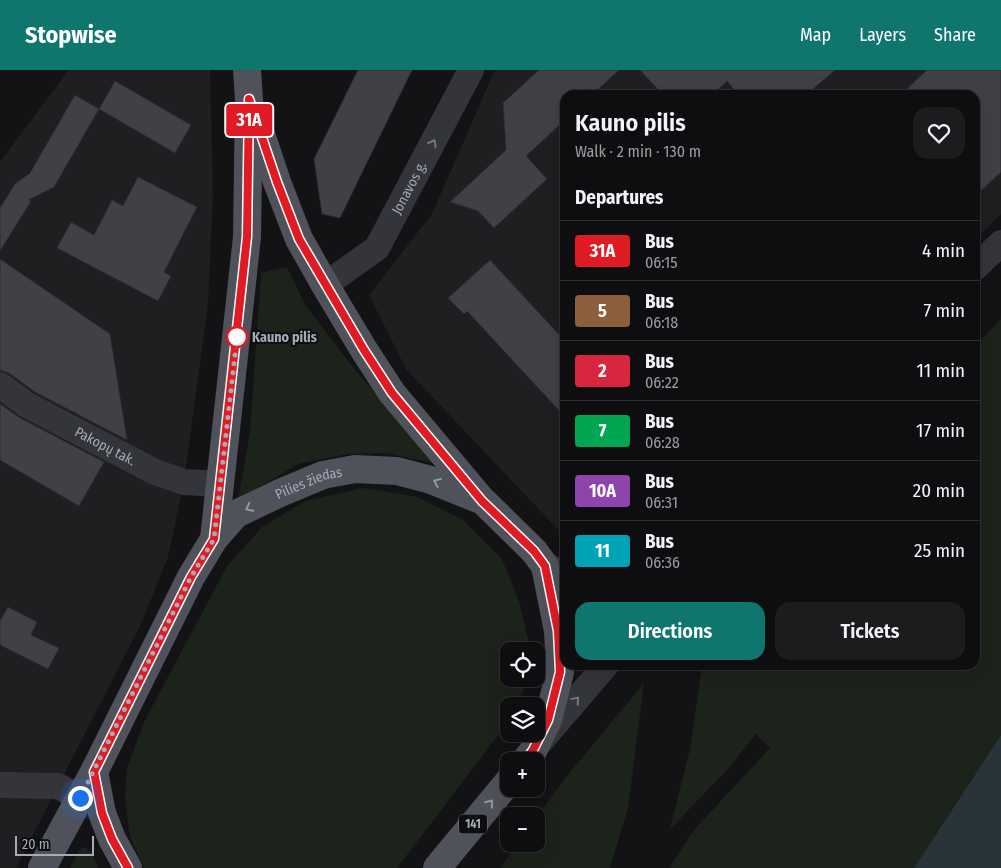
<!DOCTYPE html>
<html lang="en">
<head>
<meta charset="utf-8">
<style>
	:root { --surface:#0e0e10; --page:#1c1c1e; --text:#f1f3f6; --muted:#9b9c9f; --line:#2e2e30; --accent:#0f766e }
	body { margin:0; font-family:"Fira Sans Condensed",sans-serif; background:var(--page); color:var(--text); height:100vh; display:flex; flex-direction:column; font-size:19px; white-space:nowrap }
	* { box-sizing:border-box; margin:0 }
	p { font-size:16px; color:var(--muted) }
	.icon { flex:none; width:28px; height:28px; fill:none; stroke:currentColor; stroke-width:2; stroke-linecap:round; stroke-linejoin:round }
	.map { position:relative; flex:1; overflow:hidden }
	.side { position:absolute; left:560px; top:20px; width:420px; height:580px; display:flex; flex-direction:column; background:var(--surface); border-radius:15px; box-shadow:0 5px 20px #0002,0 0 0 1px var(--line) }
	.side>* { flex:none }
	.badge { padding:0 10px; border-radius:4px; font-size:18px; line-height:32px }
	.tools { position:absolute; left:500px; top:572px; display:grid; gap:10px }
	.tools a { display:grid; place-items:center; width:45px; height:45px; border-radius:10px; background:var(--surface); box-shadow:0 5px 20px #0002,0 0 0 1px var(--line); font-size:25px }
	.scale { position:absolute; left:15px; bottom:12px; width:79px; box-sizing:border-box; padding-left:5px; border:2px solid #a3abb7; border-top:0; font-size:14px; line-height:18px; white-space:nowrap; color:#a3abb7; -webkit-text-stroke:4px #0e0e10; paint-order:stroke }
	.you { position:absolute; width:25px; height:25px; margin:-12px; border:4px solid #fff; border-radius:50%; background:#1a73e8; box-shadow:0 0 0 8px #1a73e833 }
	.map>.badge { position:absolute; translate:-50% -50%; box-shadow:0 0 0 2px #fff }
	h2 { padding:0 15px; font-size:19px; line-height:45px }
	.round { display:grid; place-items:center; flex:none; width:52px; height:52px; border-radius:15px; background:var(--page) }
	.headline { display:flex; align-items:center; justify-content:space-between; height:85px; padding:0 15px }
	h1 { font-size:24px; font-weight:600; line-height:38px }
	.button { display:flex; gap:10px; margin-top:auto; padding:10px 15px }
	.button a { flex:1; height:58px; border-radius:15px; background:var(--accent); color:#fff; font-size:20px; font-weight:600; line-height:58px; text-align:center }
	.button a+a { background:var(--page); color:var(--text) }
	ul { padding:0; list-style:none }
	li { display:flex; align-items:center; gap:15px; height:60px; padding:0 15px; border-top:1px solid var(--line) }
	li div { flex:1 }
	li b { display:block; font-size:19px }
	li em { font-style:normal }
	li .badge { min-width:55px; font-weight:700; text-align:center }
	header { display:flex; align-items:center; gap:30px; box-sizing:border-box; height:70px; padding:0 25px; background:var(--accent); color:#fff }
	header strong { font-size:24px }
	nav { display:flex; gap:28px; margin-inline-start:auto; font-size:18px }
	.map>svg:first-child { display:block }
</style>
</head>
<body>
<header>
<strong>Stopwise</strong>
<nav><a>Map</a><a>Layers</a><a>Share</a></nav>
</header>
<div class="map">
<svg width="1001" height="798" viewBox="0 0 1001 798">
	<rect width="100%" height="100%" fill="#131315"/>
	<path fill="#1f1f22" d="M69,0H210L213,124L208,234L184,412L168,487L141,554L16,798H0V92Z
		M497,0H1001V144L975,171V25H565V467L406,299L369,225L432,144L493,4Z"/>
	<path fill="#1b231b" d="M287,197L306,236L356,301L441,395L386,383L348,384L298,394L238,430L250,362L261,203Z
		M1001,249V665L914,798H669L693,761L770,678L756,664L728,699L670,759L690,679L702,595H975V276Z
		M363,418L418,427L463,450L502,489L519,531L529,573L528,581H509V609H527L526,615L515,636H509V647L502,660L397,798H144L130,767L125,729L127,698L144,652L227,496L262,457L305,431Z
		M644,613L628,738L610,798H500L518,774H536V748L566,707Z
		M85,777L92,783L98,798H70L79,780Z"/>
	<path fill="#28343a" d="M1001,665V798H914Z"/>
	<path fill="#3f4145" stroke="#2d2d31" d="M358,0H412L340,148L322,144L314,89Z
		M539,0H619L592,25H565V50L526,86L547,109L494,158L478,141L450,132L506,80L503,33Z
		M640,0H835L806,25H739L727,11L712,25H663Z
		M927,0H1001V102L975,126V25H900Z
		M115,11L191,55L175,83L99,39Z
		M75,25L99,39L54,117L28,130L31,131L0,181V138L15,114L30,103Z
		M138,107L197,137L164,202L171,206L158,231L57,178L71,152L94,165L112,130L123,136Z
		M0,189L110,264L127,370L35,322L9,303L0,300Z
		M490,190L565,271V347L467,241L464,244L448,228Z
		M0,334L20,348L104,392L79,436L0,390Z
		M8,537L37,552L31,565L59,578L48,599L0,575V551Z"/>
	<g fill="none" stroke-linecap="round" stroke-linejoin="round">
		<g stroke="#34353a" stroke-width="26">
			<path d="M975,198L1001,173"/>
			<path id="s1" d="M325,215L377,178L471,0"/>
			<path id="s2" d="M0,315L27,335L155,402L184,412L221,414"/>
			<path d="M545,496L565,503"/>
			<path d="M540,672L606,595"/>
			<path d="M0,715L58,716L80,728"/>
		</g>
		<g stroke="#4f525a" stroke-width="28">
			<path d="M256,49L277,112L299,169L325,215L364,280L392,323L480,428"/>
			<path d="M214,469L247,167L249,29L247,0"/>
			<path d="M94,702L102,743L112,769L128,798"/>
			<path id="s3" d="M42,798L94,702L191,507L214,469L236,444L280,423L323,405L355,399L397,401L431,410L483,431L534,481L545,496L558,561L560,602L548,650L533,681L525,691"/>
			<path d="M437,798L509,711"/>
		</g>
	</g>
	<defs><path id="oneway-chevron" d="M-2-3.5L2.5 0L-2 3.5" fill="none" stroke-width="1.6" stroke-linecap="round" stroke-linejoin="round" transform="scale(1.25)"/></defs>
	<g stroke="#71767f">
		<use href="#oneway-chevron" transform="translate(433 73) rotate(-62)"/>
		<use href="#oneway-chevron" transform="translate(576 630) rotate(-50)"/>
	</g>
	<g stroke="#9299a4">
		<use href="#oneway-chevron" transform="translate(437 412) rotate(-158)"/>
		<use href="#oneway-chevron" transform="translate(249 438) rotate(153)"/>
		<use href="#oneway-chevron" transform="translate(490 733) rotate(-51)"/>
	</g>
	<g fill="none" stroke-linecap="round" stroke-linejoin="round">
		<g stroke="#fff" stroke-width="11">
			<path id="line" d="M128,798L112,769L102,743L94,702L191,507L214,469L247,167L249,29L277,112L299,169L364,280L392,323L482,431L534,481L545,496L558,561L560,602L548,650L533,680L525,691"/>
		</g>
		<use href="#line" stroke="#e01b24" stroke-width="8"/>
		<path stroke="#a3abb7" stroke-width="5" stroke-dasharray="0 9" d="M80,728L191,507L214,469L238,259L237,267"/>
	</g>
	<circle fill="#fff" stroke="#e01b24" stroke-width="2.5" cx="237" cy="267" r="10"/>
	<g text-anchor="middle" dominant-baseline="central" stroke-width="4" stroke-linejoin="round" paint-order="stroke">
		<rect fill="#0e0e10" stroke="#767c85" stroke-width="1" x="459" y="744.5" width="28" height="19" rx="4"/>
		<g font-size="12" font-weight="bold" fill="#a3abb7">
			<text x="473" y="754">141</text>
		</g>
		<g font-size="14" fill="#a3abb7" stroke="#0e0e10">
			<text stroke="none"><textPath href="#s1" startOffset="132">Jonavos g.</textPath></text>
			<text stroke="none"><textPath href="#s2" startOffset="122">Pakopų tak.</textPath></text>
			<text stroke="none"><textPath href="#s3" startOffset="484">Pilies žiedas</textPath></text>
		</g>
		<g font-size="14" font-weight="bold" fill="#a3abb7" stroke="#0e0e10" text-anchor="start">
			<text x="252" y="267">Kauno pilis</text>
		</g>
	</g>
</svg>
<div class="tools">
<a><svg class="icon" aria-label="locate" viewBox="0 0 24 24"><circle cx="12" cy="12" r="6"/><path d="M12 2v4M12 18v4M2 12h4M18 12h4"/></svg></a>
<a><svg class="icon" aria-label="layers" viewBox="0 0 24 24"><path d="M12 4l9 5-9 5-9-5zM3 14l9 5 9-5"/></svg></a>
<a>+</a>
<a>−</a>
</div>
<div class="scale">20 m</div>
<div class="you" style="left:80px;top:728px"></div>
<b class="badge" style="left:249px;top:50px;background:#e01b24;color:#fff">31A</b>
<section class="side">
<div class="headline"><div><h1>Kauno pilis</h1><p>Walk · 2 min · 130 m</p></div><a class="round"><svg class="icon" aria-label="heart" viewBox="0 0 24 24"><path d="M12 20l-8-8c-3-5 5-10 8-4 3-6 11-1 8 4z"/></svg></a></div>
<h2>Departures</h2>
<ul>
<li><span class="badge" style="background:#e01b24;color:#fff">31A</span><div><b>Bus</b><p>06:15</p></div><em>4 min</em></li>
<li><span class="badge" style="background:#8b5e3c;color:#fff">5</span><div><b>Bus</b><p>06:18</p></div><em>7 min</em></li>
<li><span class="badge" style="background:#d7263d;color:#fff">2</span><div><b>Bus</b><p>06:22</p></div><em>11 min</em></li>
<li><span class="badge" style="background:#00a651;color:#fff">7</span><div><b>Bus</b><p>06:28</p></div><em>17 min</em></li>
<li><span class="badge" style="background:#8e44ad;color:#fff">10A</span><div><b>Bus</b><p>06:31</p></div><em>20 min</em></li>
<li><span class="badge" style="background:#00a3b4;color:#fff">11</span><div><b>Bus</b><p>06:36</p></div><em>25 min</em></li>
</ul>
<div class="button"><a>Directions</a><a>Tickets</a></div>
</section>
</div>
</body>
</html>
